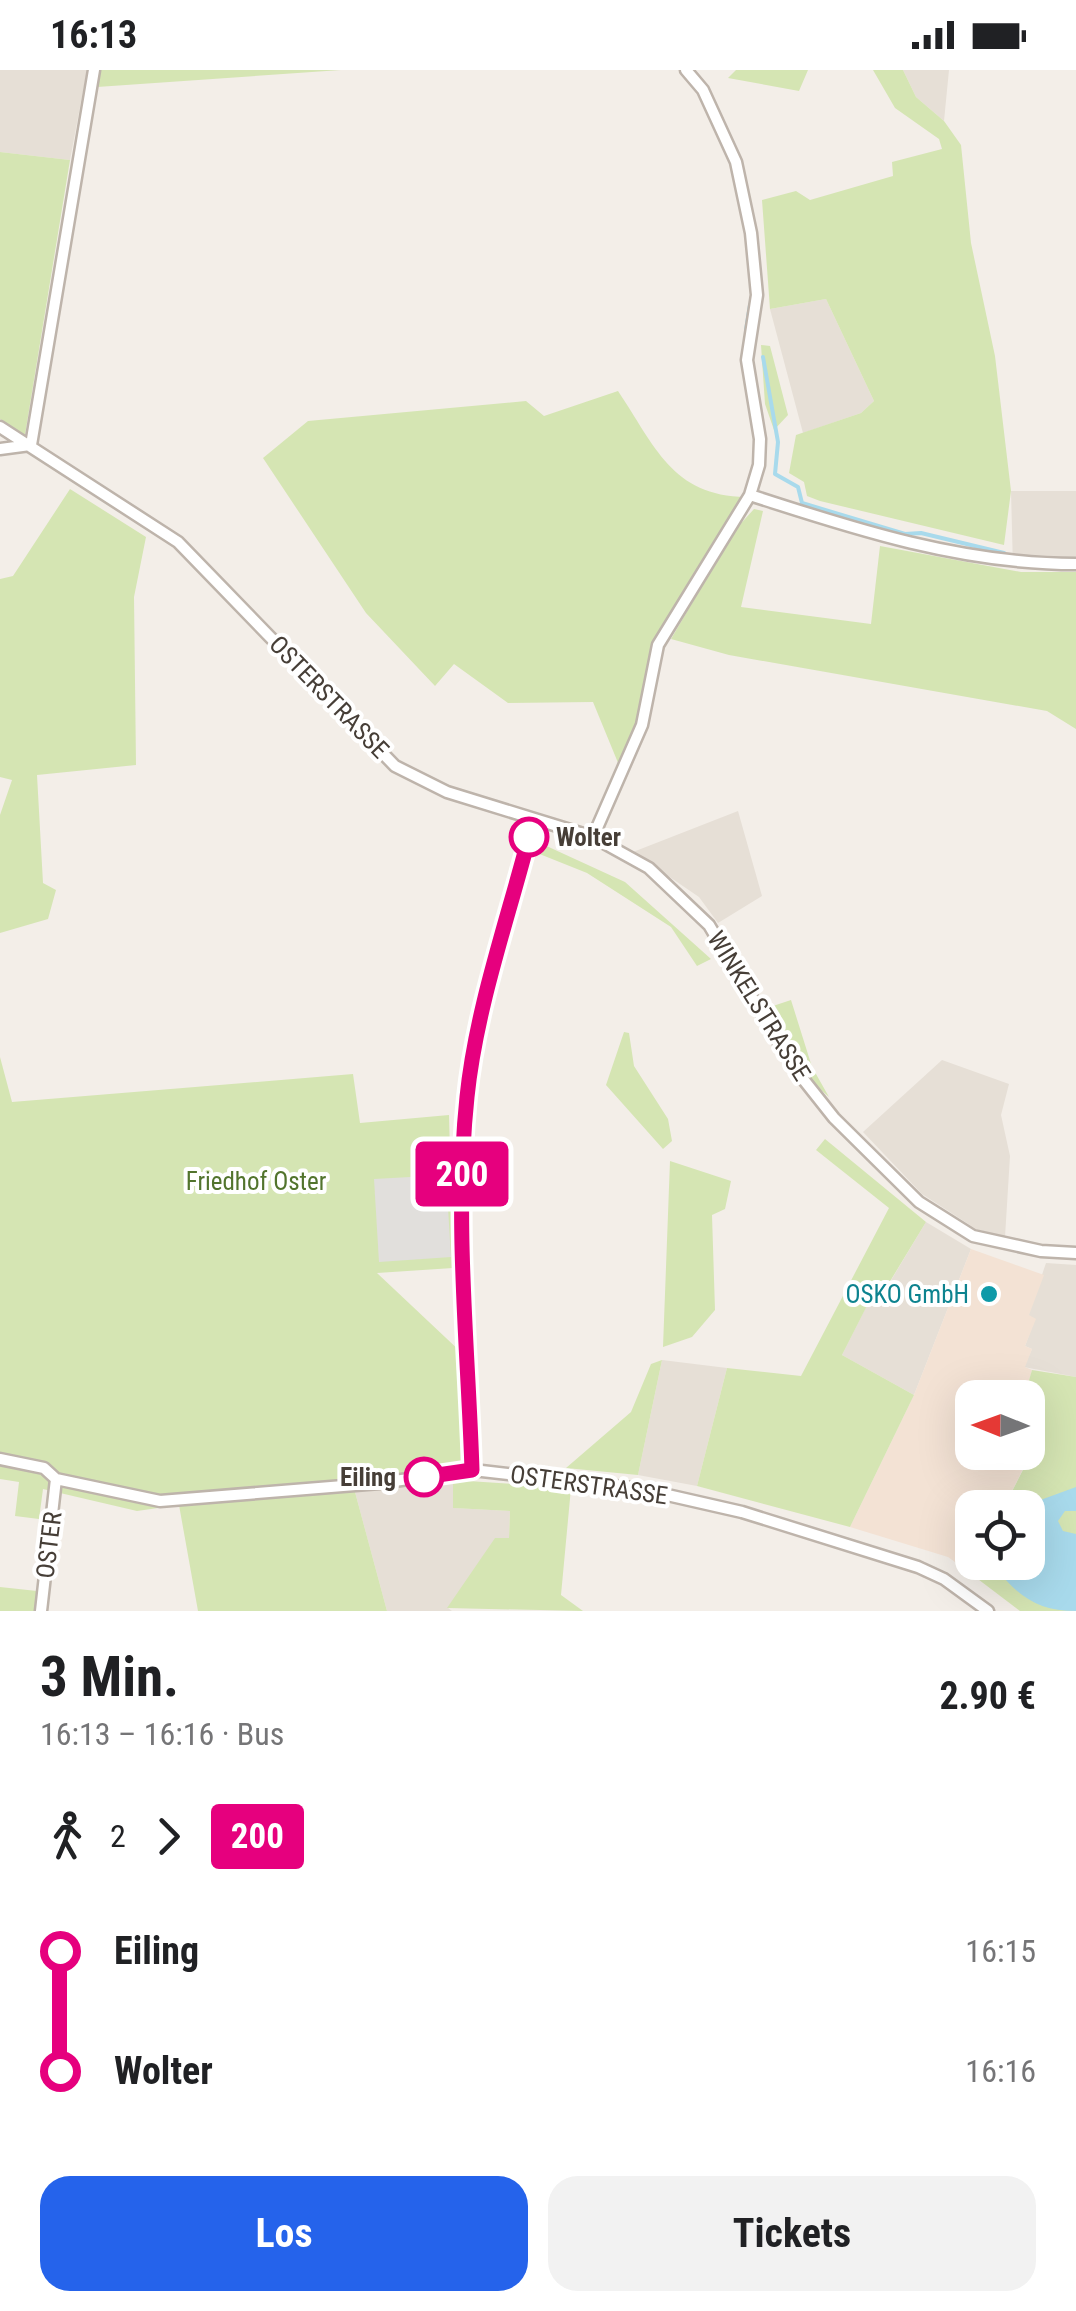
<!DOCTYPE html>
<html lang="de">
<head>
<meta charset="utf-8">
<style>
	:root { --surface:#fff; --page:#f2f2f2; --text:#202124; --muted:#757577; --accent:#2563eb }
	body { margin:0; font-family:"Roboto Condensed",sans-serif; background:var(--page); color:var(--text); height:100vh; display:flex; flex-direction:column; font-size:38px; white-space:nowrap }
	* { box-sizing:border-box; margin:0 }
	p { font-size:32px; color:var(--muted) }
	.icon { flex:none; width:55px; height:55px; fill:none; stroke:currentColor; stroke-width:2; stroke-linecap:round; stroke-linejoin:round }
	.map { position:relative; height:1541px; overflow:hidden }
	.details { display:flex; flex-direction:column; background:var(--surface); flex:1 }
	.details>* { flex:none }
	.badge { padding:0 20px; border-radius:8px; font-size:35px; line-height:65px }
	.needle { width:65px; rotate:271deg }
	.buttons { position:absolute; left:955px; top:1310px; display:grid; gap:20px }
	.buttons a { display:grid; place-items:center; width:90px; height:90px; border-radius:20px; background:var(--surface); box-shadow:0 10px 40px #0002; font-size:50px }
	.map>.badge { position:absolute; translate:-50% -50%; box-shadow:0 0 0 5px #fff }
	.legs { display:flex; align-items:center; gap:15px; height:110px; padding:0 40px; font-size:32px }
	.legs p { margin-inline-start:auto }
	.overview { display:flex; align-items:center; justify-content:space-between; height:170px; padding:0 40px }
	h1 { font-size:55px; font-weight:700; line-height:75px }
	.primary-button { display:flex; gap:20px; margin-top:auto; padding:20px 40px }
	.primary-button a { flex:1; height:115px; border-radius:30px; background:var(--accent); color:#fff; font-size:40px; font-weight:700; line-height:115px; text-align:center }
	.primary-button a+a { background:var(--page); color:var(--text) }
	ul { padding:0 40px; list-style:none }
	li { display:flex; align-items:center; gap:35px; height:120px; font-size:38px }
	li i { display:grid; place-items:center; width:15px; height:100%; margin:0 12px; background:currentColor }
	li i::after { content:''; width:25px; height:25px; margin:-12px; border:8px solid; border-radius:50%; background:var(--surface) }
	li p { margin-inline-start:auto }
	li:first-child i { background:linear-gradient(#0000 50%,currentColor 0) }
	li:last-child i { background:linear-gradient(currentColor 50%,#0000 0) }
	.status { display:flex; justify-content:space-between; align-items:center; height:70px; padding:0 50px; background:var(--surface); direction:ltr }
	.status svg { height:28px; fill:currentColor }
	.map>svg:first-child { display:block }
</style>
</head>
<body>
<div class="status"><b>16:13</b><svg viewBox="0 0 49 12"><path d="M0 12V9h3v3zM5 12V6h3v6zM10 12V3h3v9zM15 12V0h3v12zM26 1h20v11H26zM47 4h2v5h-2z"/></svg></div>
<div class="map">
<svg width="1076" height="1541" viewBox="0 0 1076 1541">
	<rect width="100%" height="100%" fill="#f3eee8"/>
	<path fill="#e6dfd6" d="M0,0H87L70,90L0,82Z
		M903,0H949L944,51L916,27Z
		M826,229L874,331L861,343L803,363L770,239Z
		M1011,421H1076V498H1013Z
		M738,741L762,826L718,853L699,827L633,782Z
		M942,990L1009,1014L1001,1045L1010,1086L1005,1167L976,1159L922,1124L863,1062Z
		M926,1152L971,1179L914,1325L842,1285L878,1213L887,1217Z
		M1046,1193L1076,1195V1307L1024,1297L1032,1279L1025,1276L1035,1249L1028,1246Z
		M662,1290L727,1298L697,1416L638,1405Z
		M453,1410L454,1438L510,1441L509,1469L448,1538L452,1541H387L355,1422Z"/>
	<path fill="#f3e2d4" d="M971,1179L1044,1205L1029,1245L1036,1249L1025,1276L1032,1279L1025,1297L1032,1300L1024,1327L972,1328V1382L1008,1383L1025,1395L1004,1437L972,1438V1490L966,1500L948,1487L850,1457L914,1325Z"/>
	<path fill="#d5e5b3" d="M100,0H341L97,17Z
		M736,0H808L799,21L728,8Z
		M873,0H903L916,27L944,51L961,75L971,173L995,286L1011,421L1004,475L820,431L807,426L804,412L789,403L796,365L861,343L874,331L826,229L770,239L762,130L796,121L810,130L893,106L892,92L942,79L939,69L895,38Z
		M0,82L70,90L25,365L0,349Z
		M761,275L770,276L788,345L774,360L765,334Z
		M618,321C655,376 672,426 746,427L654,576L639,655L621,700L593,632L508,633L454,594L435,616L366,543L263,388L308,351L526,331L544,346Z
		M70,419L146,467L134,527L136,695L37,705L43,813L56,820L48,849L0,863V745L12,710L0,707V509L13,506Z
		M754,439L763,441L741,537L871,554L880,476L1021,502H1076V659L1047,641L729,585L671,569L734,461Z
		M540,773L625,812L711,889L697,896L671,857L587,803L537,783Z
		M791,930L812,997L829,1027L813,1013L770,937Z
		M624,962L629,963L634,996L668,1049L672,1071L663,1079L606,1015Z
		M0,987L12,1032L353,1004L360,1053L449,1045L453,1198L377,1203L463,1284L467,1396L379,1408L178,1425L180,1435L355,1422L387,1541H198L179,1435L137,1441L43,1419L39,1449L15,1446L19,1412L0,1409Z
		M825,1069L926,1152L886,1218L878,1214L842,1285L914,1325L850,1457L697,1416L727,1298L801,1306L889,1138L816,1080Z
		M670,1091L731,1111L725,1139L712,1145L715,1240L692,1267L663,1277Z
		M662,1290L638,1405L566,1398L631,1342L651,1294Z
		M1032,1300L1076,1307V1541H1020L966,1500L972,1490L1028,1492V1438L1004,1437L1025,1396L1008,1383L1028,1382V1328L1024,1327Z
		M453,1410L571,1418L561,1525L583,1541L447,1538L495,1468H509L510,1441L453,1438Z
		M0,1517L37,1521L35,1541H0Z"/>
	<path fill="#e1dfdc" d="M446,1105L451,1187L379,1192L374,1109Z"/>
	<path fill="#a8daec" d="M1076,1417V1441H1065L1058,1451L1063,1461L1076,1464V1541C1041,1541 1021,1529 999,1502L1004,1493L1028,1492V1447L1035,1432Z"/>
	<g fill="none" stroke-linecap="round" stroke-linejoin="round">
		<path stroke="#a8daec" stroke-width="4" d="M746,260L750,235
			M763,287L778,372L775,404L798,417L802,433L905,464L921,463L1004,483"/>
		<g stroke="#beb4ab" stroke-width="15">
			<path id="street" d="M0,357L178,472L395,696L447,722L593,767L649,798L709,855L792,995L834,1048L919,1132L973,1166L1041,1181L1076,1183
				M31,375L94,0
				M0,379L30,375
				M750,425C857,460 963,494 1076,494
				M593,767L642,655L658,575L750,425L759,395L760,369L747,290L757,225L751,163L736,92L703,20L686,0
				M0,1389L44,1398L56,1409L160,1431L380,1413L473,1400L641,1419L742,1442L918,1497L944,1509L988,1541
				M473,1400C468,1276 453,1149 467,1026C477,939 508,835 534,751
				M41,1541L56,1409"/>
		</g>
		<use href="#street" stroke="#fff" stroke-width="10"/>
	</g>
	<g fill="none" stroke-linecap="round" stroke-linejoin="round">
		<g stroke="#fff" stroke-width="22">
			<path id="line-1" d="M424,1407L472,1400C468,1276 454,1150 467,1027C476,939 507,852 529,767"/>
		</g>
		<use href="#line-1" stroke="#e6007e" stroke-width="15"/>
	</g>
	<g fill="#fff" stroke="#e6007e" stroke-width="5">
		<circle cx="529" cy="767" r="18"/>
		<circle cx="424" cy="1407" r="18"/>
	</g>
	<circle fill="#0f9aa8" stroke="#fff" stroke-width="4" cx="989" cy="1224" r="10"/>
	<g text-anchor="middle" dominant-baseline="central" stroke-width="8" stroke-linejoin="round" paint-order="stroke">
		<g font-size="25" fill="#463e37" stroke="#fff">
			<text transform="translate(329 627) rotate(46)">OSTERSTRASSE</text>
			<text transform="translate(759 936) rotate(58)">WINKELSTRASSE</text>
			<text transform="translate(589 1415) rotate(8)">OSTERSTRASSE</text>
			<text transform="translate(49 1475) rotate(-83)">OSTER</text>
		</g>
		<g font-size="25" font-weight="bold" fill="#463e37" stroke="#fff" text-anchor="start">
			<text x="556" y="767">Wolter</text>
			<text x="396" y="1407" text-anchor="end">Eiling</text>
		</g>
		<g font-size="25" fill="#52742d" stroke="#fff">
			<text x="256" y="1111">Friedhof Oster</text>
		</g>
		<g font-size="25" fill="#0d838f" stroke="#fff" text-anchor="end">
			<text x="969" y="1224">OSKO GmbH</text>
		</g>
	</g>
</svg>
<div class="buttons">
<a><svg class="needle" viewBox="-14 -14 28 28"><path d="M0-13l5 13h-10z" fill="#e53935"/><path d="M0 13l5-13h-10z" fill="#757577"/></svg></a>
<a><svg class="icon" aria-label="locate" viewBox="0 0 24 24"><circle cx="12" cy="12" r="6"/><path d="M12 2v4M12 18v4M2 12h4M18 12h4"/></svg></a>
</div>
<b class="badge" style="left:462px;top:1104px;background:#e6007e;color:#fff">200</b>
</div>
<section class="details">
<div class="overview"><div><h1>3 Min.</h1><p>16:13 – 16:16 · Bus</p></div><b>2.90 €</b></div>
<div class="legs"><svg class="icon" aria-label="walk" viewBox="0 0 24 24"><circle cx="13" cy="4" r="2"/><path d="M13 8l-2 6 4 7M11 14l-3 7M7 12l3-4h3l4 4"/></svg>2<svg class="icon" aria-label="forward" viewBox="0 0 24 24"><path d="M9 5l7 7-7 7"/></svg><b class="badge" style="background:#e6007e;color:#fff">200</b></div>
<ul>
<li><i style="color:#e6007e"></i><b>Eiling</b><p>16:15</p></li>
<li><i style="color:#e6007e"></i><b>Wolter</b><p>16:16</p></li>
</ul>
<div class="primary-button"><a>Los</a><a>Tickets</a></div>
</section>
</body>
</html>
